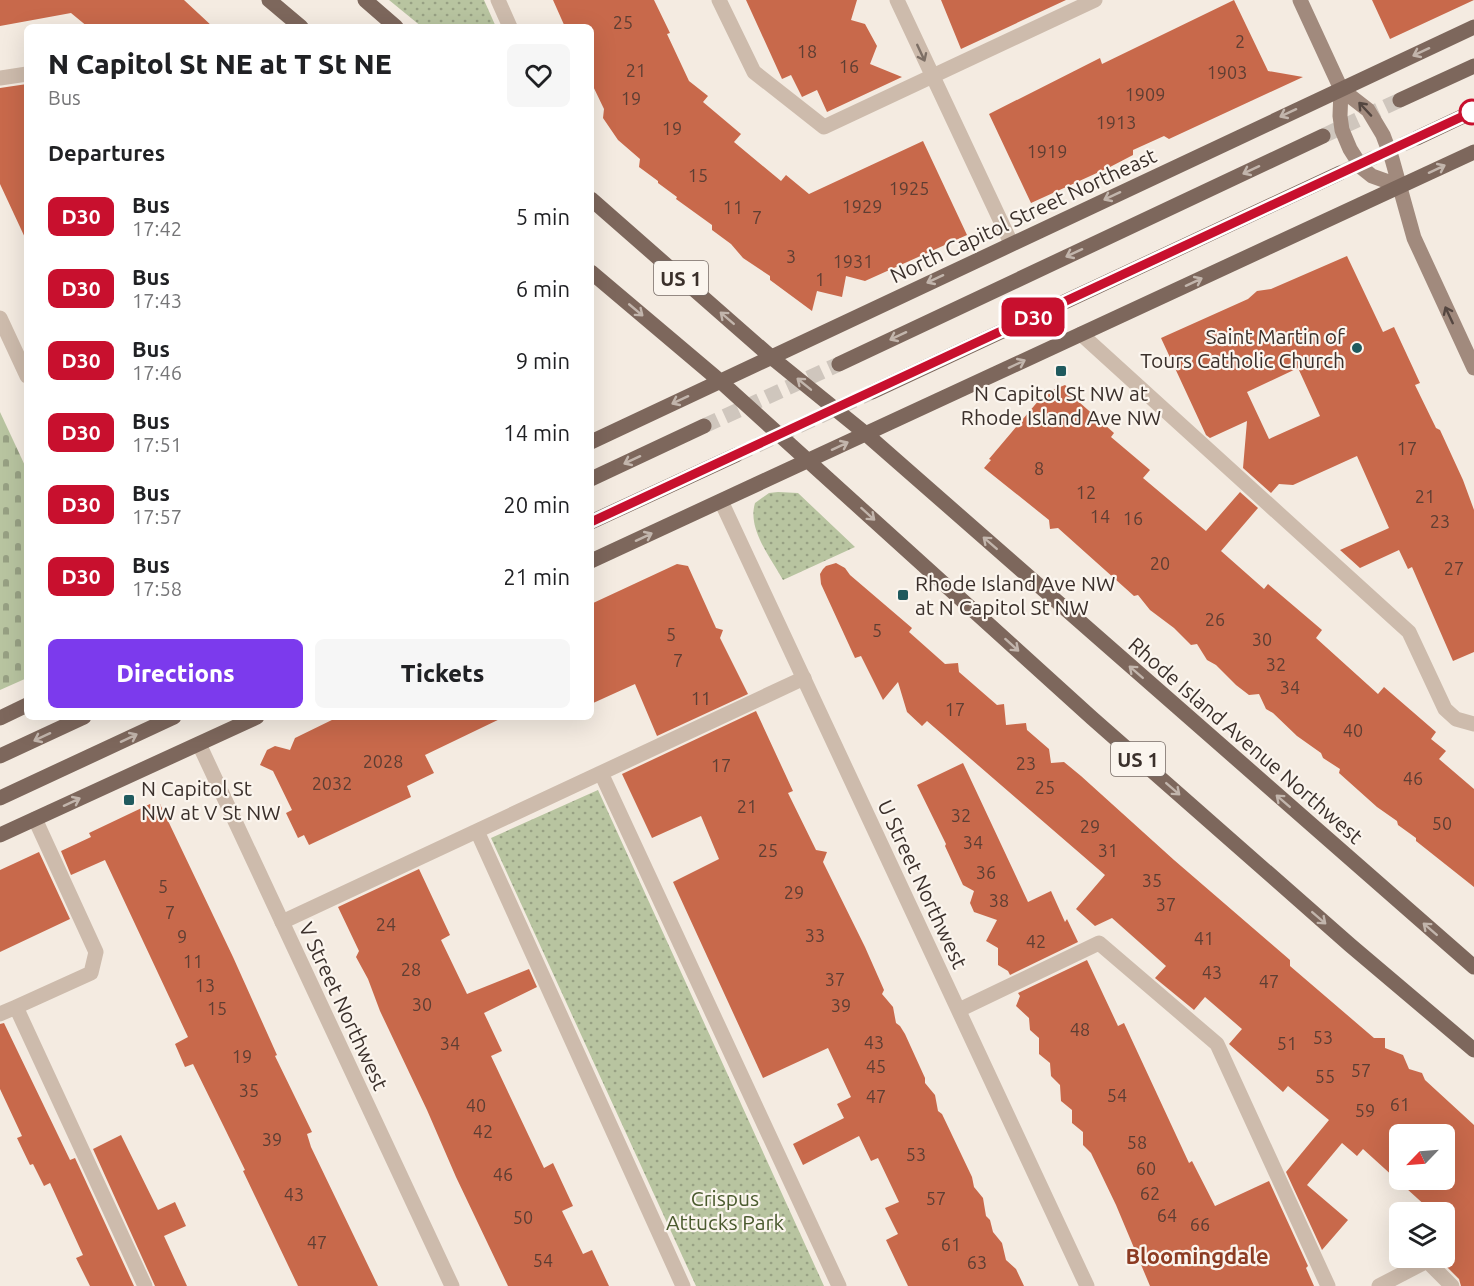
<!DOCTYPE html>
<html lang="en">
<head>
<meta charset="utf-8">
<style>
	:root { --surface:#fff; --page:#f6f6f6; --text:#202124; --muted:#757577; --accent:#7c3aed }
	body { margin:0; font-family:Ubuntu,sans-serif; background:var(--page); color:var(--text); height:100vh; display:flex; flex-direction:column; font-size:22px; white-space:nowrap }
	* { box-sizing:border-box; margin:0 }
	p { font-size:20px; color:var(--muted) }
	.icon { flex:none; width:33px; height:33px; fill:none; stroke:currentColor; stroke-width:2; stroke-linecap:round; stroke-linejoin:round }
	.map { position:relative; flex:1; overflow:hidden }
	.sheet { position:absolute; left:24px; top:24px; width:570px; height:696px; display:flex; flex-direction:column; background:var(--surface); border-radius:9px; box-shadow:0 6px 24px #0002 }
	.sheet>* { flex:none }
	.badge { padding:0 12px; border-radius:9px; font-size:21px; line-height:39px }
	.needle { width:39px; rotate:245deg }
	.tools { position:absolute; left:1389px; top:1124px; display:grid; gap:12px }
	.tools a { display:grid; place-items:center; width:66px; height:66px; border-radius:9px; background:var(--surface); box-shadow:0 6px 24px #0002; font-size:30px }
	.map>.badge { position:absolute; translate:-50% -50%; box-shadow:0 0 0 3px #fff }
	h2 { padding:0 24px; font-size:22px; line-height:54px }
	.round { display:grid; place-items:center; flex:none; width:63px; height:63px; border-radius:9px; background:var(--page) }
	.overview { display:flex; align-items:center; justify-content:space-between; height:102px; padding:0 24px }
	h1 { font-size:28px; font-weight:800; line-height:45px }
	.action { display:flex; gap:12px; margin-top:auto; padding:12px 24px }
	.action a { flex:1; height:69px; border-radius:9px; background:var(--accent); color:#fff; font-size:24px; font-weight:800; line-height:69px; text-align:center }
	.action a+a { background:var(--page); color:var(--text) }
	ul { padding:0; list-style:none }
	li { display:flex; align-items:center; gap:18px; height:72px; padding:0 24px }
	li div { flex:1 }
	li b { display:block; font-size:22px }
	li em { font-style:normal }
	li .badge { min-width:66px; font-weight:700; text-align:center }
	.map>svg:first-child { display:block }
</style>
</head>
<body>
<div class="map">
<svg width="1474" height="1286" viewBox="0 0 1474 1286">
	<defs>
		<pattern id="cemetery-stones" width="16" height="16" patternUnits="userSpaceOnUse" patternTransform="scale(1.5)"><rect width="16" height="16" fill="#b8c4a0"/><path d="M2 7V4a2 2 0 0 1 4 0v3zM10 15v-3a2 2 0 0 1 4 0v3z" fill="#97a083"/></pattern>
		<pattern id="park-dots" width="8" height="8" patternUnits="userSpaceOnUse" patternTransform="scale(1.5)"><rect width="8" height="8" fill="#b8c4a0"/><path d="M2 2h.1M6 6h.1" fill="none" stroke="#97a083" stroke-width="1.8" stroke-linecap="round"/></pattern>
	</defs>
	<rect width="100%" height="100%" fill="#f4ebe1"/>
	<path fill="url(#cemetery-stones)" d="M0,412L27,470V678L0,690Z"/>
	<path fill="url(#park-dots)" d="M389,0H484L496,27H422Z
		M778,492L798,493L855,547L783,580C771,558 747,529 755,503L769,493Z
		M598,790L824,1286H696L491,838Z"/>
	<path fill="#c8694b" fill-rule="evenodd" d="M0,0H184L213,27H88L71,13L0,26Z
		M553,0H654L670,33L667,34L689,81L708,96L703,102L741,134L734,142L781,181L786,175L809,194L923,141L967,235L865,281L846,276L842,297L817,291L812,311L770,280V276L743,258L731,244L712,230V225L676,199L677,197L658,183V181L639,167L640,159L618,140L603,118L604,109L591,82V27H565Z
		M746,0H857L851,20L865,24L877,46L870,64L902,77L827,112L817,90L802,97L791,75L782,79Z
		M941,0H1066L961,49Z
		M1234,0L1268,71L1303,77L1169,139L1164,136L1133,150V155L1110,167L1031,203L989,114L1100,58L1102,64Z
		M1372,0H1474L1390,39Z
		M27,84V242L0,184V88Z
		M1347,256L1383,332L1394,327L1420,383L1415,385L1436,428L1440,430L1463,480L1474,510V652L1453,661L1412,567L1408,569L1399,550L1360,568L1340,550L1389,528L1357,456L1293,485L1279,484L1271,493L1243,468L1247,421L1210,438L1206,435L1161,338L1248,299L1257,291L1271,289ZM1298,368L1320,416L1269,439L1247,392Z
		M1065,385L1082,399L1079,402L1114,433L1111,437L1150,470L1143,478L1206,531L1240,492L1258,508L1221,551L1264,589L1268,584L1322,630L1316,638L1378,694L1384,687L1436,732L1431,739L1446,751L1439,759L1474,789V887L1416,841V838L1398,825L1397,821L1377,807L1339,773L1340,769L1323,758L1321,753L1297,736L1273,713L1266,709L1259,694L1249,695L1236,685L1216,665L1207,660L1197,644L1191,645L1174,628L1150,610L1138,595L1134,596L1058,528L1050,529L1049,520L984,468L991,460L989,459L1045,393Z
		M836,563L845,568L850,575L912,628L909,632L945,664L958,663L959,672L997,705L1004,704L1006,725L1026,723L1027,730L1049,749L1051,763L1064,762L1081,776L1174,860L1290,960V966L1374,1038H1385V1048L1403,1055L1409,1069L1422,1073L1425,1080L1474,1125V1286H1461L1459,1279L1437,1257H1444V1212H1424L1428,1208L1363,1149L1357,1156L1342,1143L1307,1185L1348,1220L1322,1250L1286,1172L1329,1120L1288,1086L1283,1092L1229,1044L1242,1029L1205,997L1194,1010L1155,978L1166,966L1112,918L1095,926L1076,909L1105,875L927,721L922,726L907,712L898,682L883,700L861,656L855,658L821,584L820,574L823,569L826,566ZM1400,1134H1444V1179H1400Z
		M677,564L688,566L716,628L723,630L720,638L748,694L657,736L635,684L591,704V604Z
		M756,711L793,791L788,793L816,850L827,852L823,862L865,947L884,990L882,994L893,1007L896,1023L900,1026L905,1034L925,1078V1083L935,1095L938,1111L942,1114L972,1177L974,1187L983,1198L986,1216L990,1220L993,1232L1002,1243L1006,1260L1016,1269L1024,1286H908L886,1240L898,1234L885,1208L899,1202L878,1158L871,1161L859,1136L803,1165L793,1144L844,1118L837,1104L851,1097L828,1048L763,1078L673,882L719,859L701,816L652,838L622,774Z
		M338,717H504L425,755L434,773L407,786L411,797L309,845L304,835L298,838L286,813L292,810L273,771L260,765L267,750L275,746L290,750L295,738Z
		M963,763L1028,902L1051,891L1065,922L1067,919L1078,942L1010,975L1008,971L998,965V948L986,941L997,920L974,912L970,903L974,891L963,885L945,846L946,844L917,785Z
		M150,804L152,808L160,804L233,957L277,1055L275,1056L312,1132L307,1134L311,1147L378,1286H298L243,1171L245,1170L226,1131L193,1064L185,1067L175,1044L188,1037L105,860L71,875L61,851L91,837L89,833Z
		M39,852L70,919L0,952V870Z
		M419,869L450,935L441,940L467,994L529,969L537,987L484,1013L502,1051L491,1056L544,1168L553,1163L573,1206L562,1211L583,1254L592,1250L609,1286H508L456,1177L427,1110L380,1011L368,979L356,957L359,951L338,907Z
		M1087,960L1118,1026L1124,1023L1189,1163L1192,1161L1215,1206L1269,1181L1308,1266L1306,1268L1314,1286H1150L1116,1205L1091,1153L1083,1145V1132L1072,1123V1110L1061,1101L1060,1085L1051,1076L1050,1063L1039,1054V1038L1030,1030L1029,1018L1016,1006L1020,996L1018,993Z
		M4,1023L70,1160L75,1158L134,1286H90L76,1258L83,1255L50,1183L44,1186L33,1164L30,1165L17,1138L22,1136L0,1089V1024Z
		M121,1135L158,1210L175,1202L186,1226L164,1236L187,1286H155L93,1149Z
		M1400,1240V1256L1391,1250Z"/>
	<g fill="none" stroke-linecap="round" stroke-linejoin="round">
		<path stroke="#cfc6bd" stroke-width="15" stroke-dasharray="15 8" stroke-linecap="butt" d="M1323,136L1400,100
			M1340,173L1417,138
			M704,426L839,364
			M736,455L872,392"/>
		<path stroke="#cdbbac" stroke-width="15" d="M719,0L754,72L824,127L1095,0
			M0,78L27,74
			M1081,334L1409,632L1445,709L1456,719L1474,724
			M601,773L839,1286
			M35,819L96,952L91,973L16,1007L145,1286
			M477,831L683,1286
			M282,922L804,678
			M959,1010L1099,943L1217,1044L1328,1286
			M0,1014L16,1007
			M1379,1286L1427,1261L1452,1286"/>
		<path stroke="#cdbbac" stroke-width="15" d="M498,0L510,27
			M897,0L1011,243
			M0,318L27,376
			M721,501L1087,1286
			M199,744L452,1286"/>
		<path stroke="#a18a7d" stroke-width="15" d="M1300,0L1341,89L1340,116L1342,130L1350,149L1362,168L1372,176L1400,186
			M1341,89L1368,110L1383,135L1392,159L1414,238L1474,368"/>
		<path stroke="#7d675c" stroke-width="15" d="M269,0L301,27
			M365,0L396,27
			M1400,100L1474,66
			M1417,138L1474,111
			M591,199L771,357L866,434L1474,967
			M591,272L720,381L1092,718L1350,945L1474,1050
			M839,364L1323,136
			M872,392L1340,173
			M591,442L1474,27
			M591,479L704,426
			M591,522L736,455
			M591,561L1474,152
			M0,718L27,705
			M0,756L84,717
			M0,798L174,717
			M0,835L257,717"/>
	</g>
	<defs><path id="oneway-shaft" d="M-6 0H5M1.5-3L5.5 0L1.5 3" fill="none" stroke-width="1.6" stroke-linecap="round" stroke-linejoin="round" transform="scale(1.5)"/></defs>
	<g stroke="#c2b5ac">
		<use href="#oneway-shaft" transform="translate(1421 52) rotate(155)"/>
		<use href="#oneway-shaft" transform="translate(1288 113) rotate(155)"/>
		<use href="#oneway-shaft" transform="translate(1437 169) rotate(-25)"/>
		<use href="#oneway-shaft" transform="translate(1251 170) rotate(155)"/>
		<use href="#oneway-shaft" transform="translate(1112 196) rotate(155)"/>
		<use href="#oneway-shaft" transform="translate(1074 253) rotate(155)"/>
		<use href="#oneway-shaft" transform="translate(935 279) rotate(155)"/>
		<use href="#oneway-shaft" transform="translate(1194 282) rotate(-25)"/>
		<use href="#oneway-shaft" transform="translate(636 310) rotate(40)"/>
		<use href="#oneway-shaft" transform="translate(727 318) rotate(-139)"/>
		<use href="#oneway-shaft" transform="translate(898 336) rotate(155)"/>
		<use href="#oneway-shaft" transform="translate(1017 364) rotate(-25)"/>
		<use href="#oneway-shaft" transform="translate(804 384) rotate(-141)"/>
		<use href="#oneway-shaft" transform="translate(680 400) rotate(155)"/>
		<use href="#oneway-shaft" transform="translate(840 446) rotate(-25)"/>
		<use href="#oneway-shaft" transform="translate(632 460) rotate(155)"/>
		<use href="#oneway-shaft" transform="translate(868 514) rotate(42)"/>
		<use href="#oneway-shaft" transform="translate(644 537) rotate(-25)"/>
		<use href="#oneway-shaft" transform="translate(990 543) rotate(-139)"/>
		<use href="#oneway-shaft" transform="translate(1012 645) rotate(42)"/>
		<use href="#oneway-shaft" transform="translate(1136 672) rotate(-139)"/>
		<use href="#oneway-shaft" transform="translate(42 737) rotate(155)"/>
		<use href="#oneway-shaft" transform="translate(129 738) rotate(-25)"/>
		<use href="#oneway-shaft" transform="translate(1173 789) rotate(41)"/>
		<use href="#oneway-shaft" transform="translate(1283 801) rotate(-139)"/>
		<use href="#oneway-shaft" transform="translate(72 802) rotate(-25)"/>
		<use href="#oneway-shaft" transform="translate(1319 918) rotate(41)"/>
		<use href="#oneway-shaft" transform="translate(1430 929) rotate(-139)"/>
	</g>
	<use stroke="#7d6f65" href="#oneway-shaft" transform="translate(921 53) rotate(65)"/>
	<g stroke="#544640">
		<use href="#oneway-shaft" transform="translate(1365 109) rotate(-133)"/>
		<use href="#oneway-shaft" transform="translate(1449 315) rotate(-115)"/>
	</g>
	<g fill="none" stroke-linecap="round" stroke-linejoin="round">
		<g stroke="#fff" stroke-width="14">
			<path id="line" d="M591,522L1474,111"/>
		</g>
		<use href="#line" stroke="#c8102e" stroke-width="9"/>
	</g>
	<circle fill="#fff" stroke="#c8102e" stroke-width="3" cx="1472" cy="112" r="12"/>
	<g fill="#1f5a5e" stroke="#fbf5ee" stroke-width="2">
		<circle cx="1357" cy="348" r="6"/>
		<rect x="1055" y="365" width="12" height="12" rx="3"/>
		<rect x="897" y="589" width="12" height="12" rx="3"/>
		<rect x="123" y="794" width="12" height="12" rx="3"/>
	</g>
	<g text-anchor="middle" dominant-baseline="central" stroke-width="4.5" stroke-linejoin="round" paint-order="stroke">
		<g font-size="18" fill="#5e3e33">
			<text x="623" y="22">25</text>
			<text x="1240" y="41">2</text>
			<text x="807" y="51">18</text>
			<text x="849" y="66">16</text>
			<text x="636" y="70">21</text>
			<text x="1227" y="72">1903</text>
			<text x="1145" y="94">1909</text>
			<text x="631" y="98">19</text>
			<text x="1116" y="122">1913</text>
			<text x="672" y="128">19</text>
			<text x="1047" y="151">1919</text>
			<text x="698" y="175">15</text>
			<text x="909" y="188">1925</text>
			<text x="862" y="206">1929</text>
			<text x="733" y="207">11</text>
			<text x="757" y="217">7</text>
			<text x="791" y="256">3</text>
			<text x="853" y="261">1931</text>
			<text x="820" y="279">1</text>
			<text x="1407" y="448">17</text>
			<text x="1039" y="468">8</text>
			<text x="1086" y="492">12</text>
			<text x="1425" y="496">21</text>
			<text x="1100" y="516">14</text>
			<text x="1133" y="518">16</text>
			<text x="1440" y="521">23</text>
			<text x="1160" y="563">20</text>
			<text x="1454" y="568">27</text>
			<text x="1215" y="619">26</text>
			<text x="877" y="630">5</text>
			<text x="671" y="634">5</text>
			<text x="1262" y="639">30</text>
			<text x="678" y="660">7</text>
			<text x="1276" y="664">32</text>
			<text x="1290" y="687">34</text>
			<text x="701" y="698">11</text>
			<text x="955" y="709">17</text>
			<text x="1353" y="730">40</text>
			<text x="383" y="761">2028</text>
			<text x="1026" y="763">23</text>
			<text x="721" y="765">17</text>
			<text x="1413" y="778">46</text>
			<text x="332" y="783">2032</text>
			<text x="1045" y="787">25</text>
			<text x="747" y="806">21</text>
			<text x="961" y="815">32</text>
			<text x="1442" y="823">50</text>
			<text x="1090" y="826">29</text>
			<text x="973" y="842">34</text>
			<text x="768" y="850">25</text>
			<text x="1108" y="850">31</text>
			<text x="986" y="872">36</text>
			<text x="1152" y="880">35</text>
			<text x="163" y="886">5</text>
			<text x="794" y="892">29</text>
			<text x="999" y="900">38</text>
			<text x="1166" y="904">37</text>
			<text x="170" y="912">7</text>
			<text x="386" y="924">24</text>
			<text x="815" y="935">33</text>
			<text x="182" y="936">9</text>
			<text x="1204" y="938">41</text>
			<text x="1036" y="941">42</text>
			<text x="193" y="961">11</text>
			<text x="411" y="969">28</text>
			<text x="1212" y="972">43</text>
			<text x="835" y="979">37</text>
			<text x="1269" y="981">47</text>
			<text x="205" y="985">13</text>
			<text x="422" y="1004">30</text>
			<text x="841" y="1005">39</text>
			<text x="217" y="1008">15</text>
			<text x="1080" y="1029">48</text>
			<text x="1323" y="1037">53</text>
			<text x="874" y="1042">43</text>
			<text x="450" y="1043">34</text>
			<text x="1287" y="1043">51</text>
			<text x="242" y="1056">19</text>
			<text x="876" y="1066">45</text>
			<text x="1361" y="1070">57</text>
			<text x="1325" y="1076">55</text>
			<text x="249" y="1090">35</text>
			<text x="1117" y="1095">54</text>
			<text x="876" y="1096">47</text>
			<text x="1400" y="1104">61</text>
			<text x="476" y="1105">40</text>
			<text x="1365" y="1110">59</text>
			<text x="483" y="1131">42</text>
			<text x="272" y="1139">39</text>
			<text x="1137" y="1142">58</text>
			<text x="916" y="1154">53</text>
			<text x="1146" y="1168">60</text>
			<text x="503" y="1174">46</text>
			<text x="1150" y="1193">62</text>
			<text x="294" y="1194">43</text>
			<text x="936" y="1198">57</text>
			<text x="1167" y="1215">64</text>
			<text x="523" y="1217">50</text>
			<text x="1200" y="1224">66</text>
			<text x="317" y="1242">47</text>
			<text x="951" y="1244">61</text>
			<text x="543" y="1260">54</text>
			<text x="977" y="1262">63</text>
		</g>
		<g fill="#fbf5ee" stroke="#756b66" stroke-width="1.5">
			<rect x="654" y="261" width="54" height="34" rx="4.5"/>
			<rect x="1111" y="742" width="54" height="34" rx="4.5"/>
		</g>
		<g font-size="20" font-weight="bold" fill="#3b302b">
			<text x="681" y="278">US 1</text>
			<text x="1138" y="759">US 1</text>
		</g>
		<g font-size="21" fill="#3b302b" stroke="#fbf5ee">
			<text transform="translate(1023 215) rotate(-25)">North Capitol Street Northeast</text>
			<text transform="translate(1246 740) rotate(41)">Rhode Island Avenue Northwest</text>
			<text transform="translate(923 884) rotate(65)">U Street Northwest</text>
			<text transform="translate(344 1006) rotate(65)">V Street Northwest</text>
		</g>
		<g font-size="21" fill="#3b302b" stroke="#fbf5ee" text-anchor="start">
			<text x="1345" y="336" text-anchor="end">Saint Martin of<tspan x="1345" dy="24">Tours Catholic Church</tspan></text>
			<text x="1061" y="393" text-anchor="middle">N Capitol St NW at<tspan x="1061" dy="24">Rhode Island Ave NW</tspan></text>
			<text x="915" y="583">Rhode Island Ave NW<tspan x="915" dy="24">at N Capitol St NW</tspan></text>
			<text x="141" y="788">N Capitol St<tspan x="141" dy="24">NW at V St NW</tspan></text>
		</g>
		<g font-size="21" fill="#4a5a2e" stroke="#fbf5ee">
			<text x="725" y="1198">Crispus<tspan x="725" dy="24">Attucks Park</tspan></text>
		</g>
		<g font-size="22" font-weight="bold" fill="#8c3b22" stroke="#fbf5ee">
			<text x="1197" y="1255">Bloomingdale</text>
		</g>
	</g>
</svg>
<div class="tools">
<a><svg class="needle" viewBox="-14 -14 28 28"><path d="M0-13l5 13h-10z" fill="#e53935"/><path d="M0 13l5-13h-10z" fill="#757577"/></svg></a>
<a><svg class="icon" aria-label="layers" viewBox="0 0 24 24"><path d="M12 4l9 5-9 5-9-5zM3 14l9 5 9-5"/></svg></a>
</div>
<b class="badge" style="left:1033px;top:317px;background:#c8102e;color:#fff">D30</b>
<section class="sheet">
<div class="overview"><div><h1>N Capitol St NE at T St NE</h1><p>Bus</p></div><a class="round"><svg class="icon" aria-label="heart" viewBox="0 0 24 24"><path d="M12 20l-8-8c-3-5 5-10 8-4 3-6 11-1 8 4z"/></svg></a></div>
<h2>Departures</h2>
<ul>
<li><span class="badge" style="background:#c8102e;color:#fff">D30</span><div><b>Bus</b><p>17:42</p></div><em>5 min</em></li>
<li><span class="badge" style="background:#c8102e;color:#fff">D30</span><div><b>Bus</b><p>17:43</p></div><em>6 min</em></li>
<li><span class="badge" style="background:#c8102e;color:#fff">D30</span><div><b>Bus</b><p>17:46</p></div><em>9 min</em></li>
<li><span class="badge" style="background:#c8102e;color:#fff">D30</span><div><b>Bus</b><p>17:51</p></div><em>14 min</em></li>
<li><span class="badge" style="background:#c8102e;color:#fff">D30</span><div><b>Bus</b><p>17:57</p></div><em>20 min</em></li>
<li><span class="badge" style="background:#c8102e;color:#fff">D30</span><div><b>Bus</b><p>17:58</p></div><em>21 min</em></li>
</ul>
<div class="action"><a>Directions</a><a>Tickets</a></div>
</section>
</div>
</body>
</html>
